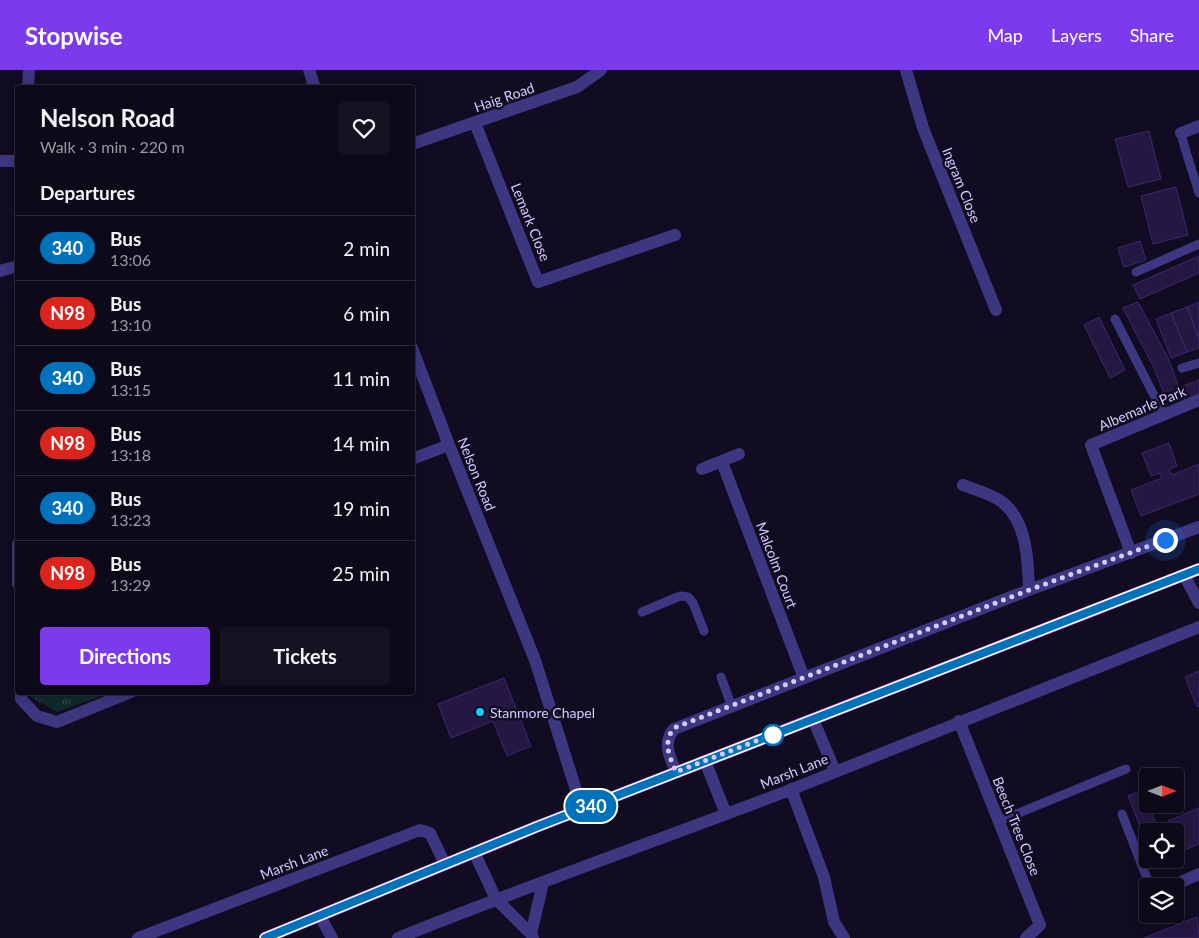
<!DOCTYPE html>
<html lang="en">
<head>
<meta charset="utf-8">
<style>
	:root { --surface:#0d0919; --page:#161222; --text:#f1f3f6; --muted:#9a9aa2; --line:#2d2a38; --accent:#7c3aed }
	body { margin:0; font-family:Lato,sans-serif; background:var(--page); color:var(--text); height:100vh; display:flex; flex-direction:column; font-size:19px; white-space:nowrap }
	* { box-sizing:border-box; margin:0 }
	p { font-size:16px; color:var(--muted) }
	.icon { flex:none; width:28px; height:28px; fill:none; stroke:currentColor; stroke-width:2; stroke-linecap:round; stroke-linejoin:round }
	.map { position:relative; flex:1; overflow:hidden }
	.details { position:absolute; left:15px; top:15px; width:400px; height:610px; display:flex; flex-direction:column; background:var(--surface); border-radius:5px; box-shadow:0 2px 12px #0003,0 0 0 1px var(--line) }
	.details>* { flex:none }
	.badge { padding:0 10px; border-radius:16px; font-size:18px; line-height:32px }
	.needle { width:32px; rotate:90deg }
	.buttons { position:absolute; left:1139px; top:698px; display:grid; gap:10px }
	.buttons a { display:grid; place-items:center; width:45px; height:45px; border-radius:5px; background:var(--surface); box-shadow:0 2px 12px #0003,0 0 0 1px var(--line); font-size:25px }
	.you { position:absolute; width:25px; height:25px; margin:-12px; border:4px solid #fff; border-radius:50%; background:#1a73e8; box-shadow:0 0 0 8px #1a73e833 }
	.map>.badge { position:absolute; translate:-50% -50%; box-shadow:0 0 0 2px #fff }
	h2 { padding:0 25px; font-size:19px; line-height:45px }
	.round { display:grid; place-items:center; flex:none; width:52px; height:52px; border-radius:5px; background:var(--page) }
	.overview { display:flex; align-items:center; justify-content:space-between; height:85px; padding:0 25px }
	h1 { font-size:24px; font-weight:700; line-height:38px }
	.cta { display:flex; gap:10px; margin-top:auto; padding:10px 25px }
	.cta a { flex:1; height:58px; border-radius:5px; background:var(--accent); color:#fff; font-size:20px; font-weight:700; line-height:58px; text-align:center }
	.cta a+a { background:var(--page); color:var(--text) }
	ul { padding:0; list-style:none }
	li { display:flex; align-items:center; gap:15px; height:65px; padding:0 25px; border-top:1px solid var(--line) }
	li div { flex:1 }
	li b { display:block; font-size:19px }
	li em { font-style:normal }
	li .badge { min-width:55px; font-weight:700; text-align:center }
	header { display:flex; align-items:center; gap:30px; box-sizing:border-box; height:70px; padding:0 25px; background:var(--accent); color:#fff }
	header strong { font-size:24px }
	nav { display:flex; gap:28px; margin-inline-start:auto; font-size:18px }
	.map>svg:first-child { display:block }
</style>
</head>
<body>
<header>
<strong>Stopwise</strong>
<nav><a>Map</a><a>Layers</a><a>Share</a></nav>
</header>
<div class="map">
<svg width="1199" height="868" viewBox="0 0 1199 868">
	<defs>
		<pattern id="grass-tufts" width="24" height="20" patternUnits="userSpaceOnUse" patternTransform="scale(1.25)"><rect width="24" height="20" fill="#0f2a2b"/><path d="M3 7l-1-3M5 7V3M7 7l1-3M15 17l-1-3M17 17v-4M19 17l1-3" fill="none" stroke="#31484b"/></pattern>
	</defs>
	<rect width="100%" height="100%" fill="#110c21"/>
	<path fill="url(#grass-tufts)" d="M31,623V622L110,623L57,642L31,627Z"/>
	<path fill="#231842" stroke="#3b296f" d="M1149,61L1161,109L1128,117L1115,69Z
		M1176,117L1188,165L1153,174L1141,126Z
		M1140,171L1146,190L1124,197L1118,178Z
		M1199,186V203L1140,229L1133,215Z
		M1138,232L1169,290L1181,323L1166,328L1153,296L1123,238Z
		M1199,232V269L1187,237Z
		M1187,237L1199,269V278L1187,282L1171,243Z
		M1171,243L1187,282L1171,288L1156,249Z
		M1099,247L1125,300L1110,308L1084,255Z
		M1199,310V325L1185,330L1181,317Z
		M1169,373L1177,396L1169,399L1172,405L1199,394V424L1141,446L1131,420L1162,408L1159,403L1151,406L1142,383Z
		M1199,601V636L1197,637L1185,607Z
		M504,608L531,676L507,686L493,651L451,668L438,634Z
		M1142,720L1159,761H1148V776L1128,726Z
		M1199,738V774L1180,782L1175,769V761H1172L1168,751Z
		M1197,847L1199,868H1144Z"/>
	<g fill="none" stroke-linecap="round" stroke-linejoin="round">
		<path stroke="#3d3681" stroke-width="9" d="M1181,63C1186,85 1193,102 1199,123
			M1136,202L1199,174
			M1115,249L1164,345
			M1182,298L1199,293
			M642,542L680,526L688,527L693,533L704,561
			M721,607L732,637
			M1122,744L1150,816
			M999,751L1126,699"/>
		<path stroke="#3d3681" stroke-width="12" d="M309,0L315,18
			M906,0L923,58L996,240
			M28,18L29,0
			M475,53L538,212L675,165
			M1181,63L1199,56
			M412,74L577,17L601,0
			M0,91H18
			M0,201L18,196
			M412,278L449,375L535,590L582,739
			M412,389L449,375
			M722,392L804,608
			M702,399L739,384
			M963,415C974,419 986,423 996,428C1027,445 1028,489 1029,520
			M18,474V514
			M1131,483L1091,375L1199,330
			M1184,505L1199,533
			M21,622V629L37,646L57,652L131,622
			M813,649L835,701
			M959,651L1040,855L1026,868
			M705,691L726,744
			M676,702C670,687 662,673 674,659L1029,520L1199,457
			M791,719L824,807L834,852L844,868
			M474,782L496,829L531,864
			M1172,816L1199,804
			M1144,830L1148,828
			M320,846L332,868
			M138,868L420,760L430,763L445,794
			M398,868C527,816 659,770 790,720C926,666 1062,611 1199,557
			M533,868L531,864L543,813"/>
		<path stroke="#c953ff" stroke-width="12" d="M265,868L536,757L1199,499"/>
	</g>
	<g fill="none" stroke-linecap="round" stroke-linejoin="round">
		<g stroke="#fff" stroke-width="11">
			<path id="line" d="M265,868L536,757L1199,499"/>
		</g>
		<use href="#line" stroke="#0072bc" stroke-width="8"/>
		<path stroke="#d5ccff" stroke-width="5" stroke-dasharray="0 9" d="M773,665L777,663L676,702C670,687 662,673 674,658L1029,520L1165,470"/>
	</g>
	<circle fill="#00cff7" stroke="#110c21" stroke-width="2" cx="480" cy="642" r="5"/>
	<circle fill="#fff" stroke="#0072bc" stroke-width="2.5" cx="773" cy="665" r="10"/>
	<g text-anchor="middle" dominant-baseline="central" stroke-width="5" stroke-linejoin="round" paint-order="stroke">
		<g font-size="14" fill="#d5ccff" stroke="#110c21">
			<text transform="translate(504 27) rotate(-19)">Haig Road</text>
			<text transform="translate(962 115) rotate(68)">Ingram Close</text>
			<text transform="translate(531 152) rotate(68)">Lemark Close</text>
			<text transform="translate(1142 338) rotate(-23)">Albemarle Park</text>
			<text transform="translate(477 404) rotate(68)">Nelson Road</text>
			<text transform="translate(777 495) rotate(69)">Malcolm Court</text>
			<text transform="translate(794 701) rotate(-22)">Marsh Lane</text>
			<text transform="translate(1017 756) rotate(68)">Beech Tree Close</text>
			<text transform="translate(294 792) rotate(-21)">Marsh Lane</text>
		</g>
		<g font-size="14" fill="#d5ccff" stroke="#110c21" text-anchor="start">
			<text x="490" y="642">Stanmore Chapel</text>
		</g>
	</g>
</svg>
<div class="buttons">
<a><svg class="needle" viewBox="-14 -14 28 28"><path d="M0-13l5 13h-10z" fill="#e53935"/><path d="M0 13l5-13h-10z" fill="#9a9aa2"/></svg></a>
<a><svg class="icon" aria-label="locate" viewBox="0 0 24 24"><circle cx="12" cy="12" r="6"/><path d="M12 2v4M12 18v4M2 12h4M18 12h4"/></svg></a>
<a><svg class="icon" aria-label="layers" viewBox="0 0 24 24"><path d="M12 4l9 5-9 5-9-5zM3 14l9 5 9-5"/></svg></a>
</div>
<div class="you" style="left:1165px;top:470px"></div>
<b class="badge" style="left:591px;top:736px;background:#0072bc;color:#fff">340</b>
<section class="details">
<div class="overview"><div><h1>Nelson Road</h1><p>Walk · 3 min · 220 m</p></div><a class="round"><svg class="icon" aria-label="heart" viewBox="0 0 24 24"><path d="M12 20l-8-8c-3-5 5-10 8-4 3-6 11-1 8 4z"/></svg></a></div>
<h2>Departures</h2>
<ul>
<li><span class="badge" style="background:#0072bc;color:#fff">340</span><div><b>Bus</b><p>13:06</p></div><em>2 min</em></li>
<li><span class="badge" style="background:#dc241f;color:#fff">N98</span><div><b>Bus</b><p>13:10</p></div><em>6 min</em></li>
<li><span class="badge" style="background:#0072bc;color:#fff">340</span><div><b>Bus</b><p>13:15</p></div><em>11 min</em></li>
<li><span class="badge" style="background:#dc241f;color:#fff">N98</span><div><b>Bus</b><p>13:18</p></div><em>14 min</em></li>
<li><span class="badge" style="background:#0072bc;color:#fff">340</span><div><b>Bus</b><p>13:23</p></div><em>19 min</em></li>
<li><span class="badge" style="background:#dc241f;color:#fff">N98</span><div><b>Bus</b><p>13:29</p></div><em>25 min</em></li>
</ul>
<div class="cta"><a>Directions</a><a>Tickets</a></div>
</section>
</div>
</body>
</html>
